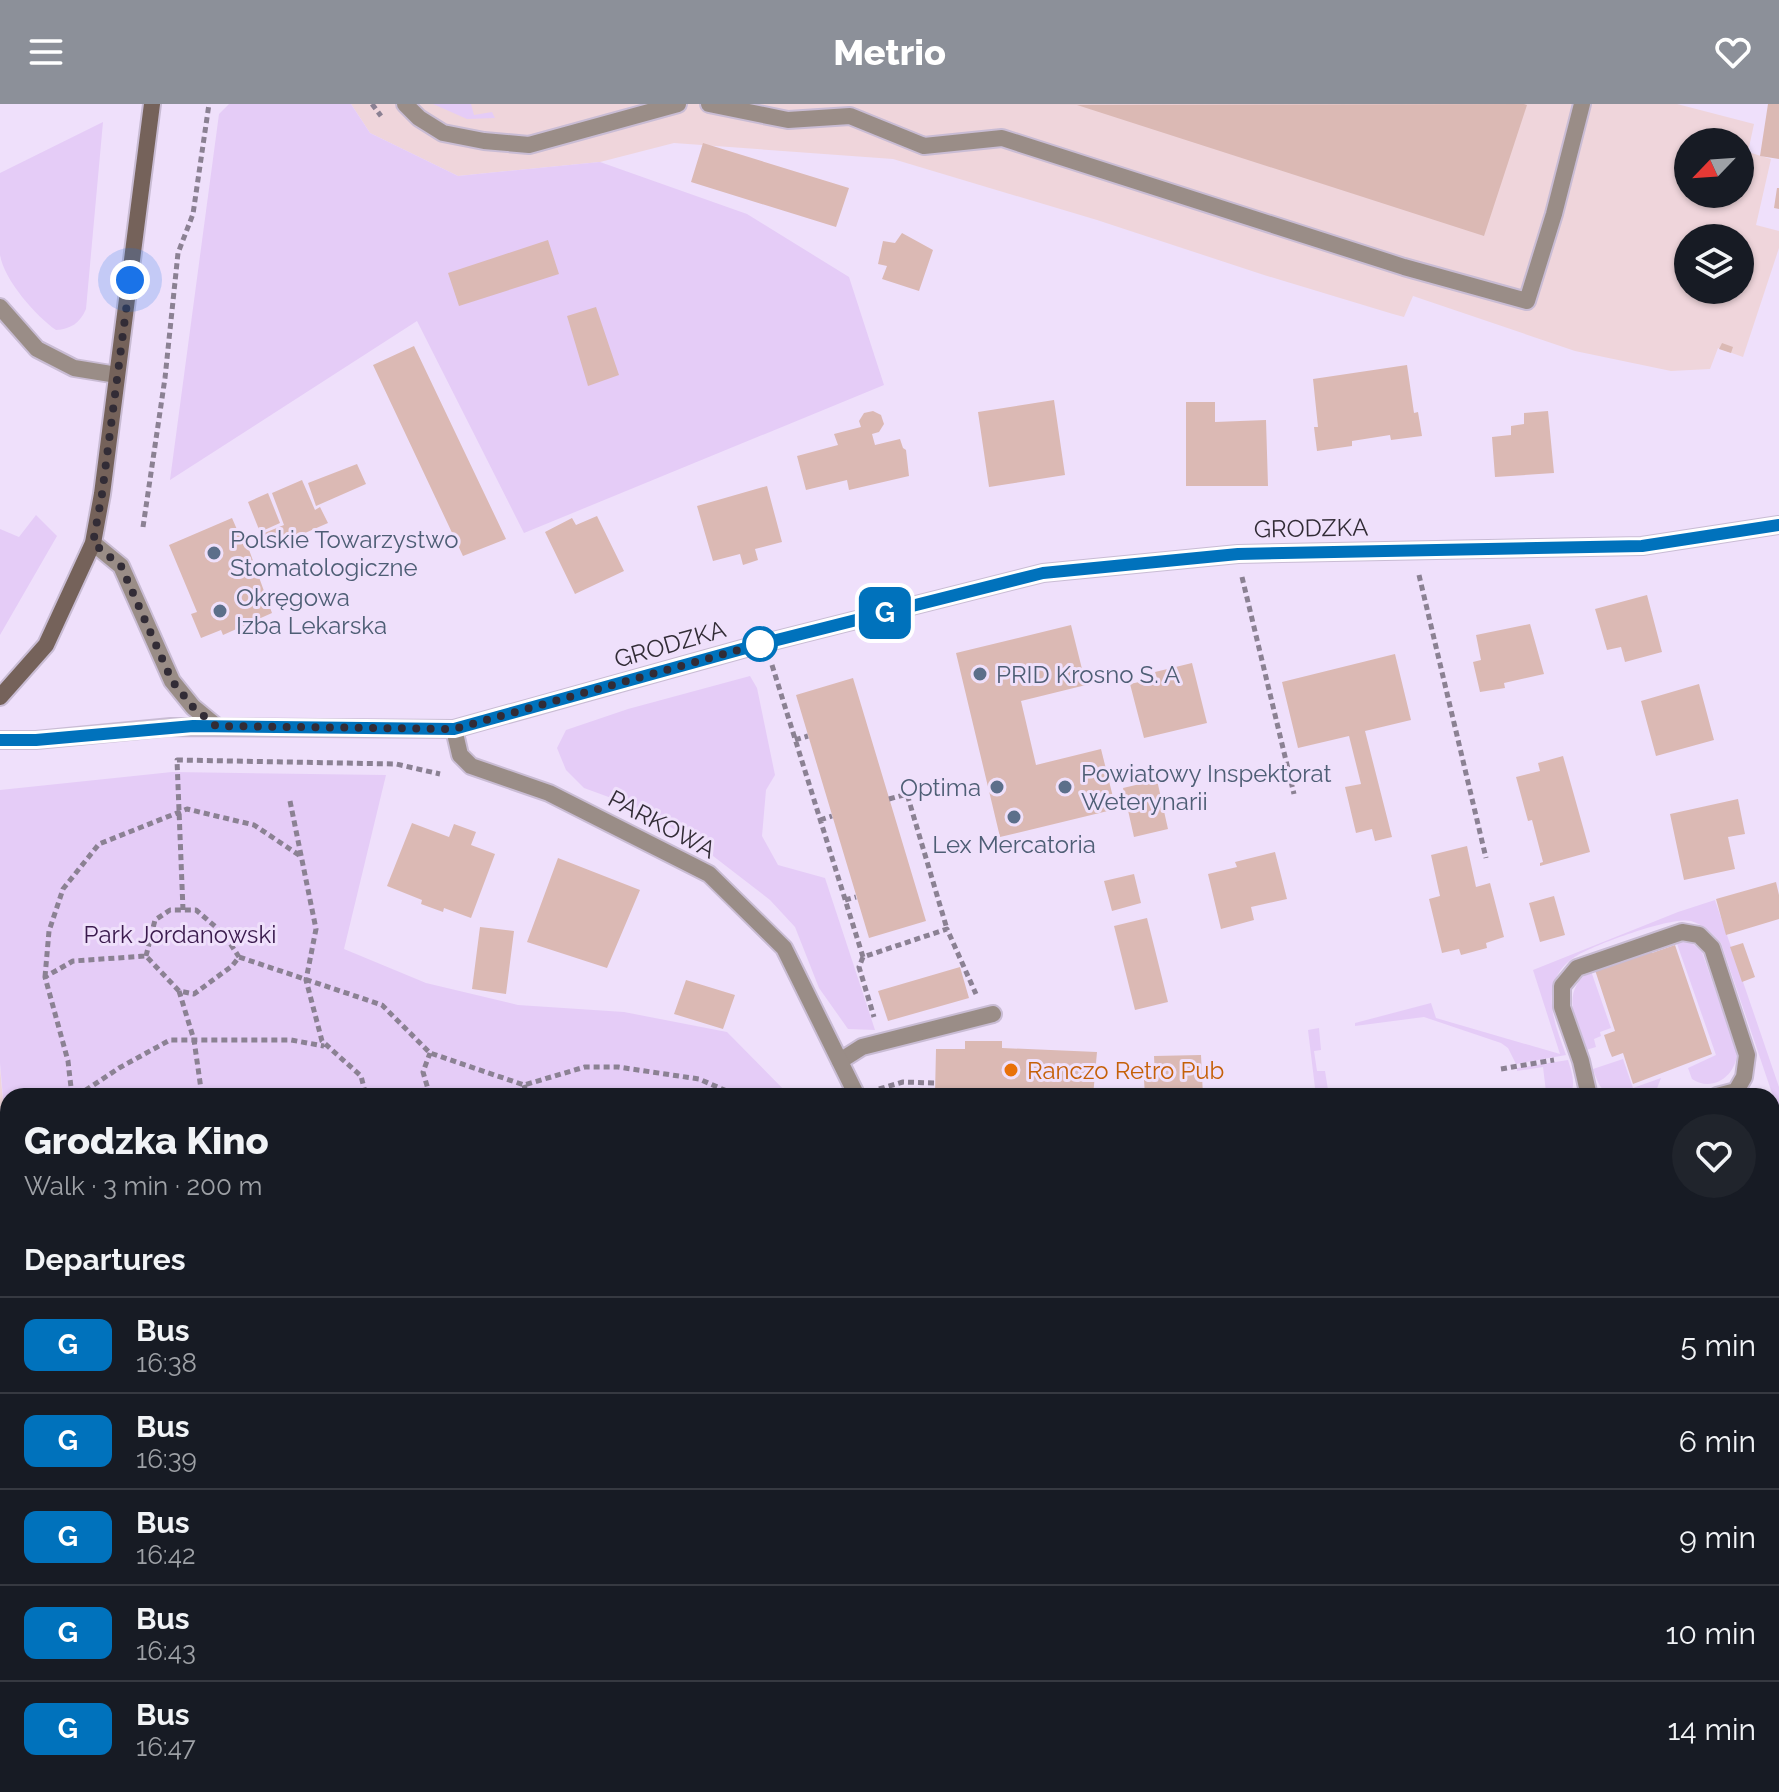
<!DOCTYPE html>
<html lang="en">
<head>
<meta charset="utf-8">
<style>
	:root { --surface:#171b24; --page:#20242c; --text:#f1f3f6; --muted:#9ea1a6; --line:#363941; --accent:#8c9099 }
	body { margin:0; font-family:Raleway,sans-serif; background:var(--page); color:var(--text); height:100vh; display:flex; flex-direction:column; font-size:30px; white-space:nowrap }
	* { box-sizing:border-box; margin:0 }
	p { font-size:26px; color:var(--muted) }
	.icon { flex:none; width:44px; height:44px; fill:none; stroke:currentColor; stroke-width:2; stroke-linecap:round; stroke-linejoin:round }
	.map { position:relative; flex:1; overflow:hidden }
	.side { position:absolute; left:0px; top:984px; width:1780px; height:704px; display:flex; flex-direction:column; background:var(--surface); border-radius:24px 24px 0 0; box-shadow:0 2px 6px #0004 }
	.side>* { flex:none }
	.badge { padding:0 16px; border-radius:12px; font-size:28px; line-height:52px }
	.needle { width:52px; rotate:245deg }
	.controls { position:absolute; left:1674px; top:24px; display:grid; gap:16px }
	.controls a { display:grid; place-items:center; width:80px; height:80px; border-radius:50%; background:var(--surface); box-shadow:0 2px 6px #0004; font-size:40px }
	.you { position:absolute; width:40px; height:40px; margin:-20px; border:6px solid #fff; border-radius:50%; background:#1a73e8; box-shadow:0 0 0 12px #1a73e833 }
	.map>.badge { position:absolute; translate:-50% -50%; box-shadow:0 0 0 4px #fff }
	h2 { padding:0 24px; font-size:30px; line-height:72px }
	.round { display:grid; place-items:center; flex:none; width:84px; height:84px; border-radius:42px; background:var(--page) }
	.head { display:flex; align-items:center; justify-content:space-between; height:136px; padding:0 24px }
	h1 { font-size:38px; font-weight:800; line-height:60px }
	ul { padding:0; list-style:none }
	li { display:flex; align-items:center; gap:24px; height:96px; padding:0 24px; border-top:2px solid var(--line) }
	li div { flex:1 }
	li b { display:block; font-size:30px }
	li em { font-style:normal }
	li .badge { min-width:88px; font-weight:700; text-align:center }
	header { display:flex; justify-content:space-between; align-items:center; height:104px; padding:0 24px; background:var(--accent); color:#fff; font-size:36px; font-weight:800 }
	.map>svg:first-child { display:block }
</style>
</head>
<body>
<header><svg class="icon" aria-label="menu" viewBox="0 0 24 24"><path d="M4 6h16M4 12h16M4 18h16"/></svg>Metrio<svg class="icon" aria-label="heart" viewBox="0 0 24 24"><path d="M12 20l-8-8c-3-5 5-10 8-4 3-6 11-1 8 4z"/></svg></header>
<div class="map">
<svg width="1779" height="1688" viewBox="0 0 1779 1688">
	<rect width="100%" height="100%" fill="#efe0fb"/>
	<path fill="#efd5db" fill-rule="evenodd" d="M351,0H1677L1754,20L1748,48L1771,55L1756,121L1779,127V144L1743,253L1718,244L1710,265L1671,267L1575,247L1413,192L1404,213L1393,210L1264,171L1097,116L893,55L674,39L600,58L458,72L370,29ZM1688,38H1740V90H1688ZM1688,134H1740V186H1688Z
		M0,963L8,1054V1427L0,1428Z"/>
	<path fill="#e5ccf7" d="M229,0H351L370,29L458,72L600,58L747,110L849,173L884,281L524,429L417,217L170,376L219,10Z
		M433,0H471L474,11L492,8L495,14L467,15Z
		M103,18L86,205C80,219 71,225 56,226C36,212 4,176 0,151C0,125 0,95 0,69Z
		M36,411L57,432L0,531V425L19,433Z
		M750,572L757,584L775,671L766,686L762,732L778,761L825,774L875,926L848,925L819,884L795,823L770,796L691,735L636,703L584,684L566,666L557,644L566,626L628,605Z
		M172,668L386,671L344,845L426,879L518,901L624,908L727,928L790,992H8V1052L0,959V686Z
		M1715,796L1779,983V1025L1772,1000L1775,998L1721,839C1712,829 1704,821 1691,817C1672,812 1596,840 1578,851C1567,857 1558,867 1554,879C1547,904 1558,928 1566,951L1516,960L1508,944L1501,939L1424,913L1355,922V919L1431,899L1436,914L1560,950L1533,866L1678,808Z
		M1680,836L1692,839L1702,848L1737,948C1737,971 1713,989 1692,975L1688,964L1716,951L1676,837Z
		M1591,867L1611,924L1600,928L1601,932L1594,935L1596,943L1586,946C1576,919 1559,886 1591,867Z
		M1319,924L1321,946L1314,947L1317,967H1325L1329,992H1316L1308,926Z
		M1623,955L1633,984L1661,974L1656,987C1648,992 1640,992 1631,992C1605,992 1601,989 1593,965Z
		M1568,956C1572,969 1576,979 1570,992H1523L1546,988L1543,963L1517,967V964Z
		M1775,1245L1779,1272V1342H1772V1246Z
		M1772,1353H1779V1413H1772Z
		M1772,1429H1779V1619L1772,1615Z
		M8,1446V1680H20L22,1688H0V1450Z
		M1197,1680H1361V1688H1206Z"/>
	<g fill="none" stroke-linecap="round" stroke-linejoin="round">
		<path stroke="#85bbd0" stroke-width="64" d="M1772,1540L1779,1543
			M0,1542L8,1543"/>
	</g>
	<path fill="#dbb9b4" d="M1524,0L1527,1L1484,132L1077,1Z
		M1768,0H1779V55L1760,52Z
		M703,39L849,84L836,123L691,78Z
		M1777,84H1779V105L1774,104Z
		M902,129L933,146L919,187L882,175L887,162L878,160L883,137L895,139Z
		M548,136L559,170L459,202L448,169Z
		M596,203L619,271L588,282L567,212Z
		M1722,239L1733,243L1731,249L1719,245Z
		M414,242L506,435L463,452L373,261Z
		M1407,261L1414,309L1418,308L1422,332L1391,336L1390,331L1352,337V342L1317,347L1314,323H1318L1313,275Z
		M1054,296L1065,371L989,383L978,308Z
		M1186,298H1215V318L1266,316L1268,382H1186Z
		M873,307L881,311L884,320L879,328L872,330L875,341L900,335L903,344L906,346L909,372L849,386L847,376L806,386L797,352L838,341L834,330L861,323L859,317L864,309Z
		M1548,307L1554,369L1495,373L1492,333L1511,331V322L1524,320V309Z
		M357,360L366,380L316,402L308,379Z
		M302,376L315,406L320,403L328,419L268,445L262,430L284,421L272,389Z
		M767,382L782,438L755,445L758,456L743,461L740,450L713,457L697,402Z
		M268,389L280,419L260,428L248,398Z
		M597,412L624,467L575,490L545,428L572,414L576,421Z
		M232,414L245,444L248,443L272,509L223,531L221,526L201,534L191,510L197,508L169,441Z
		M1647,491L1662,548L1625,558L1621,543L1607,546L1595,505Z
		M1530,520L1544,570L1504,579L1505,584L1480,588L1473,558L1481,556L1476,531Z
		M1071,521L1086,581L1021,597L1036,661L1101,645L1116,705L1000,733L956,549Z
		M1395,550L1411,616L1365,627L1392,733L1375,737L1372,725L1356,729L1345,683L1361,680L1349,632L1298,644L1282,578Z
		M1192,559L1207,619L1144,634L1130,580L1157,574L1155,568Z
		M853,574L926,817L869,834L796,591Z
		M1699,580L1714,636L1656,652L1641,597Z
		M1563,652L1590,748L1540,762V759L1543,758L1532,716L1528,717L1516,673L1540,667L1538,659Z
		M1157,676L1168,725L1134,733L1123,684Z
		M1738,695L1745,730L1728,733L1735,765L1684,776L1670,710Z
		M412,719L449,733L454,720L476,728L471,741L495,750L471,814L444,804L443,808L421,800L422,796L387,782Z
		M1467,742L1476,783L1490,779L1504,833L1486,839L1487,844L1461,851L1459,845L1442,849L1429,795L1440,792L1431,751Z
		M1275,748L1287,795L1251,803L1254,816L1221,825L1208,770L1237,763L1235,758Z
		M558,754L640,786L607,864L527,838Z
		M1134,770L1141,799L1112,807L1104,777Z
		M1776,778L1779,791V815L1726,831L1716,795Z
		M1554,792L1565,831L1540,838L1529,799Z
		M1147,814L1168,898L1135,906L1114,822Z
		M480,823L514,827L506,890L472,885Z
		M1743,839L1755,873L1742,878L1730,843Z
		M1675,841L1712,950L1633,980L1623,949L1612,953L1609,946L1604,931L1615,927L1595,866L1651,847L1652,849Z
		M960,863L969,894L888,917L878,887Z
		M686,876L735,891L723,925L674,910Z
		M965,937H1002V944L1097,948L1093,992L935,990L936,945H965Z
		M1201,951L1203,992H1145L1144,976H1155L1154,952Z
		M1772,1016L1779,1034V1130L1772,1132Z
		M1779,1207V1241H1776L1772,1208Z
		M34,1680H119L121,1688H36Z
		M679,1680H713L717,1688H660Z
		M795,1680H846L847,1684L835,1688H798Z
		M951,1680H989L992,1688H937L936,1685Z
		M1018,1680H1039L1022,1688Z
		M1658,1680H1726L1722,1688H1654Z
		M1753,1680H1757L1775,1688H1749Z"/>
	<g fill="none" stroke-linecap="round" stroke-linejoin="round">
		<g stroke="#c9bcd4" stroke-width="20">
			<path id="service" d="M405,0L419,14L443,29L484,37L529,41L678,0
				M709,0L788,16L850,12L924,42L1002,34L1404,163L1527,197L1554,110L1582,0
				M840,957L862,943L993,910
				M1589,992L1581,957L1562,903V882L1577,864L1682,828L1699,831L1712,844L1747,951L1744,973L1736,987L1717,992
				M1772,1164L1779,1163"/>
		</g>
		<g stroke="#c9bcd4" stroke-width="20">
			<path id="minor" d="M0,203L37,245L74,264L117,271
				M454,625L460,651L471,662L549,689L709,770L784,844L857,992
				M1444,1680L1465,1688
				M1105,1688L1128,1680"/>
		</g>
		<g stroke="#c9bcd4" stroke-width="20">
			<path id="tertiary" d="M93,439L121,462L172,577L193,603L216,622
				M0,636H36L171,623L454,625L753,542L1043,469L1238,450L1642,442L1779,421"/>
		</g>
		<g stroke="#c9bcd4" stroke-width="20">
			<path id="secondary" d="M0,593L46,541L93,439L102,390L152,0"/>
		</g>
		<path stroke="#8b8193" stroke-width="5" stroke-dasharray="6 4" stroke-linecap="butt" d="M372,0L381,12
			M143,423L165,274L178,149L193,110L209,0
			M1419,471L1486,754
			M1242,473L1294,690
			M772,561L863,853L947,825L976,890
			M795,636L808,632
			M889,695L907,690L947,825
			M290,697L316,825L306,876L322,937L361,972L366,992
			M820,716L832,712
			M845,796L856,793
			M183,806L177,656L396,660L440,670
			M146,852L155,816L170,806H196L224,830L239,853
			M863,853L859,863L874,913
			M45,873L49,827L63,785L99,740L187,705L254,721L302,753
			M179,887L194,936L202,992
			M1501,965L1554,956
			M524,981L527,992
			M879,985L903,978L935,979
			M72,992L68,957L45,873L73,857L146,852L179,887L194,890L232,862L239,853L382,901L430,949L524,981L585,963H618L699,975L738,992
			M77,992L119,964L170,936H291L324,942
			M222,992L234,989L244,992
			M381,992H411
			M430,992L423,968L430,949
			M0,1022H8
			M1775,1188L1777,1207
			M1772,1344H1779
			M1772,1421L1779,1422
			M0,1440L8,1439
			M1239,1680L1242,1688"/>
		<use href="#service" stroke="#9a8d87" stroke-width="16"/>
		<use href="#minor" stroke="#9a8d87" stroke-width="16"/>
		<use href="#tertiary" stroke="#9a8d87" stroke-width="16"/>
		<use href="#secondary" stroke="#75625a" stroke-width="16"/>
	</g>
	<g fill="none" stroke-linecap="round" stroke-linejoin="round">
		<g stroke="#fff" stroke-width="18">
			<path id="line" d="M0,636H36L193,622L454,625L753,542L1043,469L1238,450L1642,442L1779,421"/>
		</g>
		<use href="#line" stroke="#0072bc" stroke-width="12"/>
		<path stroke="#322c36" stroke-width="8" stroke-dasharray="0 14.4" d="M130,176L102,390L93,439L121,462L172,577L193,603L216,622L454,625L760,540"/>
	</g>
	<g fill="#5c6f8a" stroke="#efe0fb" stroke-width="3">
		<circle cx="214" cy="449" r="8"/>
		<circle cx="220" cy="507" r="8"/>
		<circle cx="980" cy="570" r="8"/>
		<circle cx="997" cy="683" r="8"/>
		<circle cx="1065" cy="683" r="8"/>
		<circle cx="1014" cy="713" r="8"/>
	</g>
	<circle fill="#fff" stroke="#0072bc" stroke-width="4" cx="760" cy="540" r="16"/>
	<circle fill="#e8710a" stroke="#efe0fb" stroke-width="3" cx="1011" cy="966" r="8"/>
	<g text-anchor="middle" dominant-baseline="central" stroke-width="6" stroke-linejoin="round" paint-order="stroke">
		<g font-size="24" fill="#322c36" stroke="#efe0fb">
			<text transform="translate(1311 424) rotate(-1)">GRODZKA</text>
			<text transform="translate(670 540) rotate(-16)">GRODZKA</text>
			<text transform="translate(662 720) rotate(28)">PARKOWA</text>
		</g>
		<g font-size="24" fill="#4e5e75" stroke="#efe0fb" text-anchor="start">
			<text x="230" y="435">Polskie Towarzystwo<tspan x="230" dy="28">Stomatologiczne</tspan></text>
			<text x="236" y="493">Okręgowa<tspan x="236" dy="28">Izba Lekarska</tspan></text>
			<text x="996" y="570">PRID Krosno S. A</text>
			<text x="1081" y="669">Powiatowy Inspektorat<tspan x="1081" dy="28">Weterynarii</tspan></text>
			<text x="981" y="683" text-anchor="end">Optima</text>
			<text x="1014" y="740" text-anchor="middle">Lex Mercatoria</text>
		</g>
		<g font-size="24" fill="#3a1a4d" stroke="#efe0fb">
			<text x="180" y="830">Park Jordanowski</text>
		</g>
		<g font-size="24" fill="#c56008" stroke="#efe0fb" text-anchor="start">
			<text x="1027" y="966">Ranczo Retro Pub</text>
		</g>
	</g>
</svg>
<div class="controls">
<a><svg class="needle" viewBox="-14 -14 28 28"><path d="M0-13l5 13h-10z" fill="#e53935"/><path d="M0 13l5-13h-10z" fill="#9ea1a6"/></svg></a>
<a><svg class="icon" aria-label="layers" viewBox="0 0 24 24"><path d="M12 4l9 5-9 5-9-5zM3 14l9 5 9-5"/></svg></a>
</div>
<div class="you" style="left:130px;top:176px"></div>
<b class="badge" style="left:885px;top:509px;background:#0072bc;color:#fff">G</b>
<section class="side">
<div class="head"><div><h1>Grodzka Kino</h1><p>Walk · 3 min · 200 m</p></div><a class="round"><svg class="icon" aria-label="heart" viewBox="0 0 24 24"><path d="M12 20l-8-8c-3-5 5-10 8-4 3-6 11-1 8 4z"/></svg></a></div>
<h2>Departures</h2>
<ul>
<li><span class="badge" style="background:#0072bc;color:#fff">G</span><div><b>Bus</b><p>16:38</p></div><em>5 min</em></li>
<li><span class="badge" style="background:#0072bc;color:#fff">G</span><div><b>Bus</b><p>16:39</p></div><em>6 min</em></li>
<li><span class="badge" style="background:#0072bc;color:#fff">G</span><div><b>Bus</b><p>16:42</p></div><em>9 min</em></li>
<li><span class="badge" style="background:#0072bc;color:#fff">G</span><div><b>Bus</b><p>16:43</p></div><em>10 min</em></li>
<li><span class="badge" style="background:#0072bc;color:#fff">G</span><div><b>Bus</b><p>16:47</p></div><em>14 min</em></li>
</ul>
</section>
</div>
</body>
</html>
